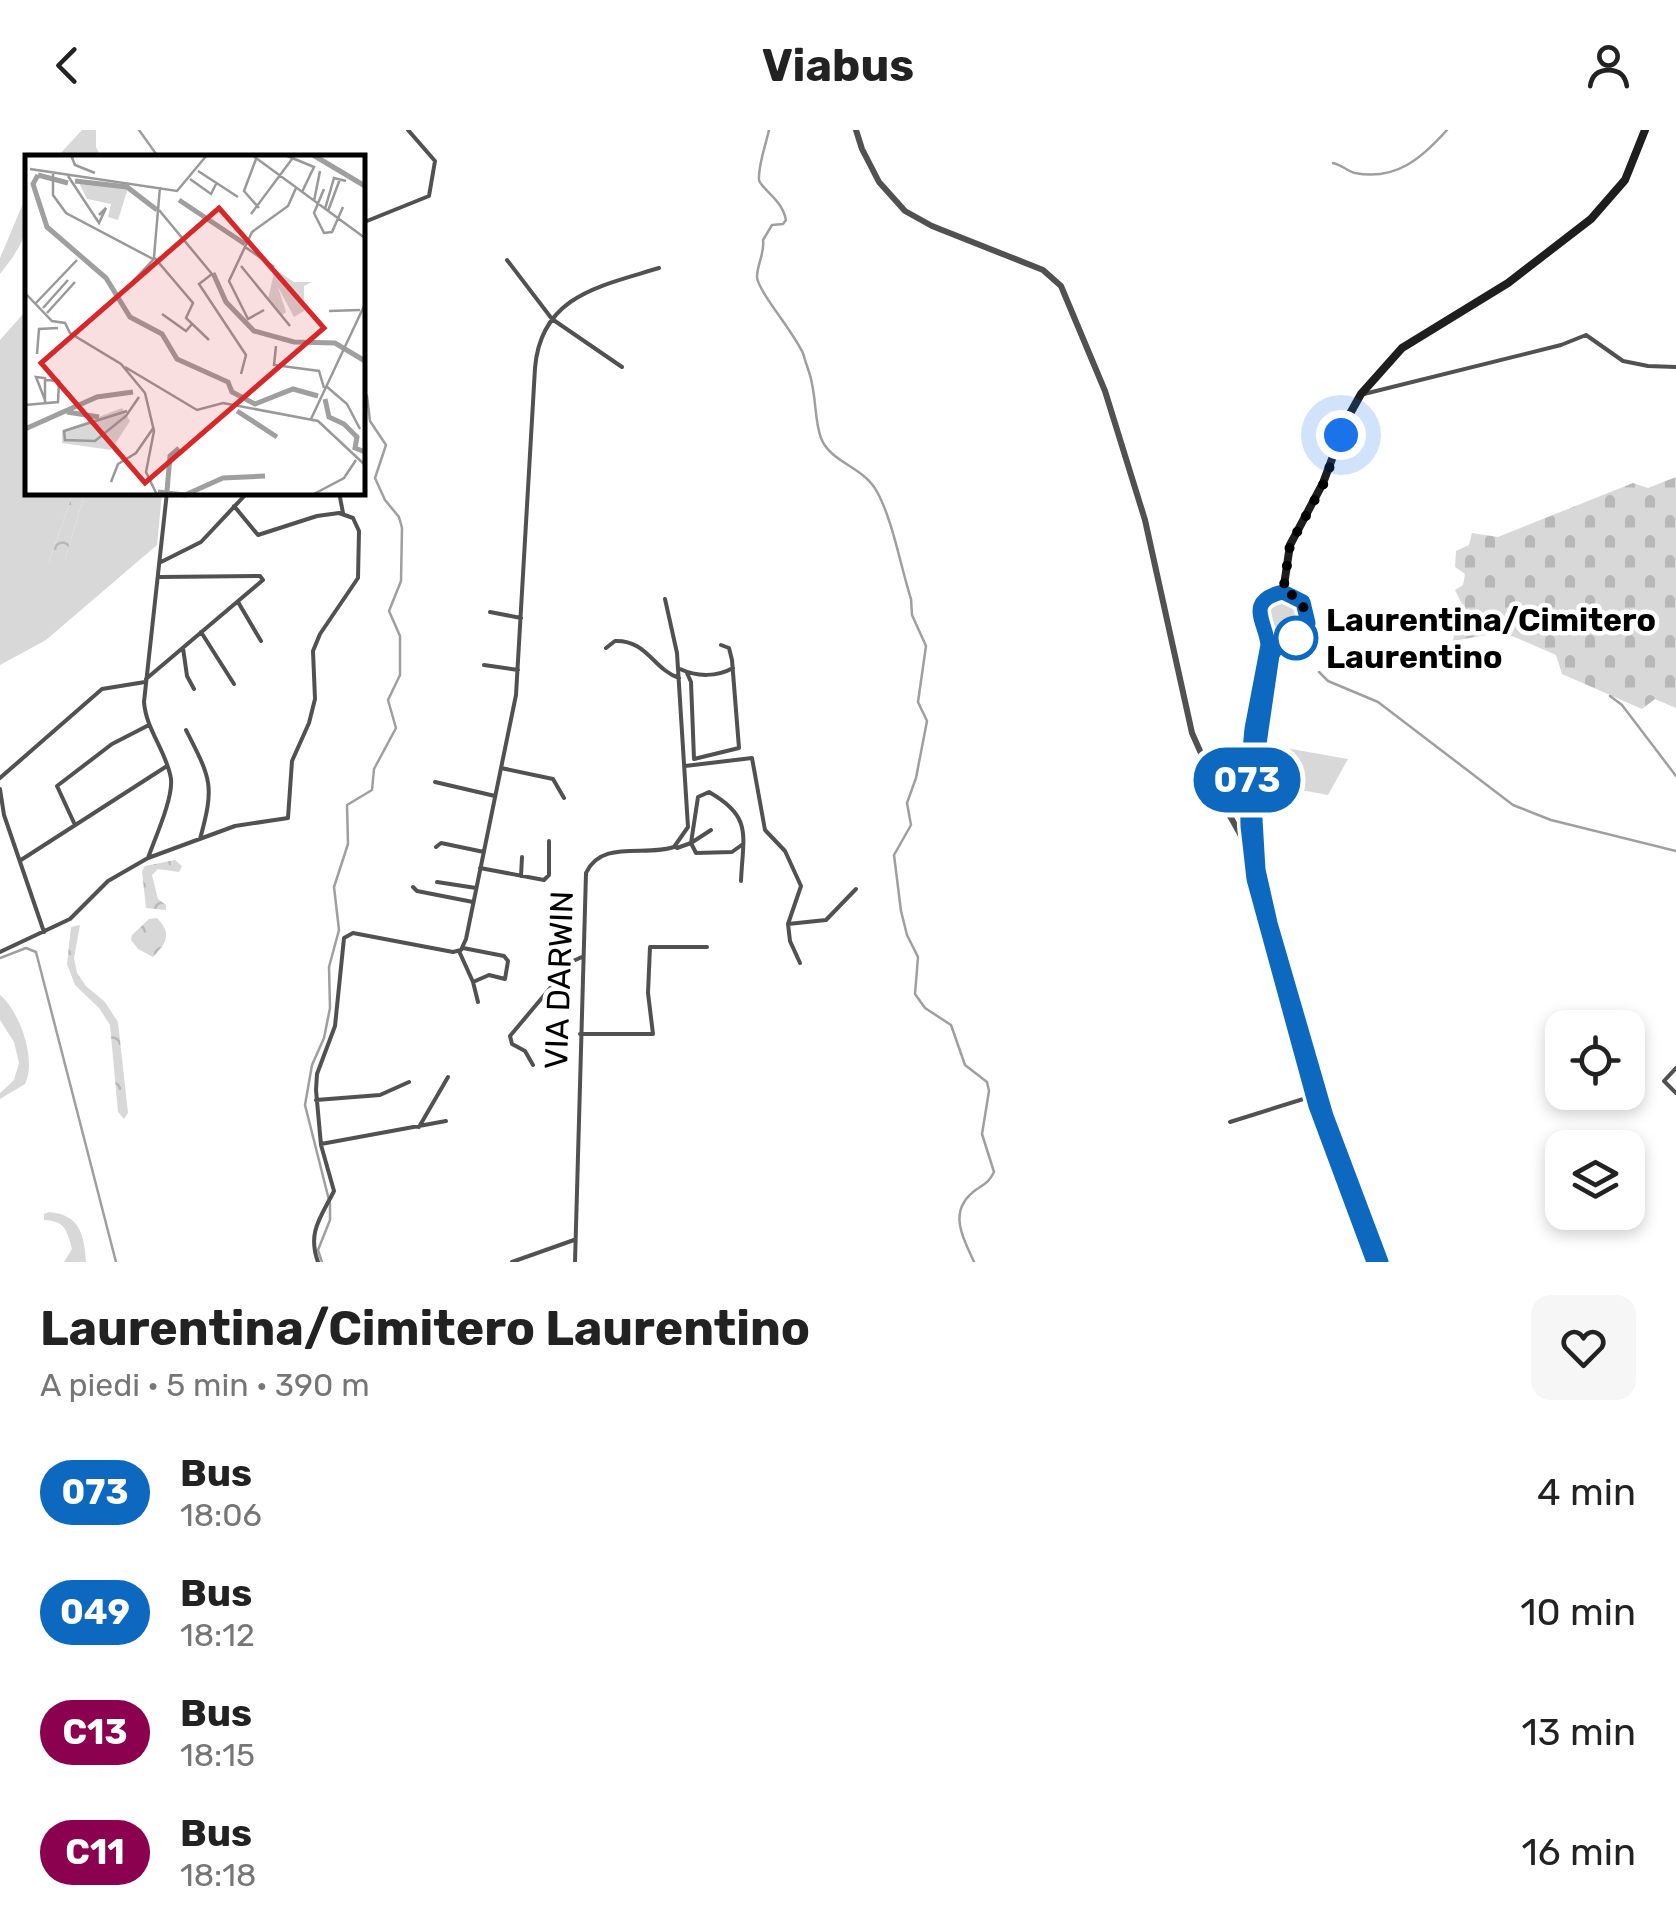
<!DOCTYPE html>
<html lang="it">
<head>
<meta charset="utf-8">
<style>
	:root { --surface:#fff; --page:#f6f6f6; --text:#222; --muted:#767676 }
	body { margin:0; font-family:Rubik,sans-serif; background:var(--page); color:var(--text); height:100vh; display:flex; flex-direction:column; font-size:38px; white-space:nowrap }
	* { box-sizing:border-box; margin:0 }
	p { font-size:32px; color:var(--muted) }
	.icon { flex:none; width:55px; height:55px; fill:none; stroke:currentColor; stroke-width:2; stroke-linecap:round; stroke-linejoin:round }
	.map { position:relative; height:1132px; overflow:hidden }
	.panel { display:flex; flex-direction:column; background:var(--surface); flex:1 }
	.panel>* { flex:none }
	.badge { padding:0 20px; border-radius:32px; font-size:35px; line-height:65px }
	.tools { position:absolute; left:1545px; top:880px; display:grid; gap:20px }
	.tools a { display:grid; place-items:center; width:100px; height:100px; border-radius:20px; background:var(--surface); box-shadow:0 5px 15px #0003; font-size:50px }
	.you { position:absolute; width:50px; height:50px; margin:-25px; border:8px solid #fff; border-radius:50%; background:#1a73e8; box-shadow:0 0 0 15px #1a73e833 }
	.map>.badge { position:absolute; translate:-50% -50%; box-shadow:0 0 0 5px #fff }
	.round { display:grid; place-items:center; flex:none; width:105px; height:105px; border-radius:20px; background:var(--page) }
	.head { display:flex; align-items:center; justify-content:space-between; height:170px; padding:0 40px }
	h1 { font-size:48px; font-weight:700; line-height:75px }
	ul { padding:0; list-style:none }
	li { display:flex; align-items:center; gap:30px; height:120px; padding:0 40px }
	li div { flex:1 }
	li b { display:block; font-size:38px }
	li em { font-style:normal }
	li .badge { min-width:110px; font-weight:700; text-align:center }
	header { display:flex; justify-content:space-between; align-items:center; height:130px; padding:0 40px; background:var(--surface); font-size:45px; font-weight:700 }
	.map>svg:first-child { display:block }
</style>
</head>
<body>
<header><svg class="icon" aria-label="back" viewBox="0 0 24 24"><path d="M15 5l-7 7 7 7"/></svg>Viabus<svg class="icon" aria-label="person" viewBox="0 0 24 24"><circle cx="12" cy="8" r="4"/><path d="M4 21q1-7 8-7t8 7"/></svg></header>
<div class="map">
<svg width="1676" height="1132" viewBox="0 0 1676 1132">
	<defs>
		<pattern id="forest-crowns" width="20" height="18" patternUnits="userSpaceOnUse" patternTransform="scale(2.5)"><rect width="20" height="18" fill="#d8d8d8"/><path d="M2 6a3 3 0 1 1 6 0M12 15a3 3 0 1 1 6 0" fill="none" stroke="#b8b8b8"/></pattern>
		<pattern id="cemetery-stones" width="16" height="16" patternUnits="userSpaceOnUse" patternTransform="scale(2.5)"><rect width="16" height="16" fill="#d8d8d8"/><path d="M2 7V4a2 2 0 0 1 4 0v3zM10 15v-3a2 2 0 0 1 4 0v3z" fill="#b8b8b8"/></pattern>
	</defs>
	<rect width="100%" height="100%" fill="#fff"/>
	<path fill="#d8d8d8" d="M82,0H96V17L101,27H57Z
		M27,64C28,105 25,112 0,144V128Z
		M23,184L28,185V362L73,363L49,432L65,429L85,363H162L157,415L46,510L0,535V210Z
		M1263 487a21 21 0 1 1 42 0a21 21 0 1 1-42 0Z
		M1263,614L1348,629L1328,665L1258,652Z
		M0,865C20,881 37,931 25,954L0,969V963L14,950L19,933L14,912L0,890Z
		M49,1082C80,1085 84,1104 86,1132H64L72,1119C67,1100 65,1091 44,1090V1084Z"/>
	<path fill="url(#forest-crowns)" d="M73,363H85L65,429L53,437L49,432Z
		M175,730L182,736L179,742L158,739L152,745L158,769L166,775V780L146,778L142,741L145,736Z
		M157,788C172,804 167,812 153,827L138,819L131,810L132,805L149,789Z
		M80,795L74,828L77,843L86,856L105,872L118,892L128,983L124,989L118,982L110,895L99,878L75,855L67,834L71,797Z"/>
	<path fill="url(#cemetery-stones)" d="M1676,347V578L1655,569L1642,579L1562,544L1556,525L1503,502L1453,511L1461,472L1455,460L1463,455L1465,444L1455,437L1456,421L1469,415L1472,403L1498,407L1633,353L1648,358Z"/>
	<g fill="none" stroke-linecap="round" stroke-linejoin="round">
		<path stroke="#9f9f9f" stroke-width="2.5" d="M139,0L159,28
			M769,0C766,14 758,35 759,50C761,59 782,69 786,90L783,94L772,95L763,110C765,123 757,134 757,147C758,162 798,207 804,226C806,235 811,245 812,254C816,271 815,292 821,308C830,332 863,337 876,360C892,387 901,438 911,469L912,485L926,516L918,572L927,591L916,648L907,673L911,695L894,725L901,781L907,805L918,827L915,864L925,878L951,895L965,935L987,952L989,961L982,1004L994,1042C989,1052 986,1053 977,1059C947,1080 962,1105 974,1132
			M1333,33C1342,35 1347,41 1355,43C1396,51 1422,28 1447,0
			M1319,542L1328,551L1378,572L1513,675L1551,690L1676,721
			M1610,566L1622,575L1676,646
			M0,828L26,818L36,822L116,1132
			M322,1132L318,1120L330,1090V1074L305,975L312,935L324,908L330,878L329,837L339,800L334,757L348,714L347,675L372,660L374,639L396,598L388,570L400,545V506L389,481L401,451L402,398L399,387L385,370L375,348L386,315L370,291L367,266L362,257"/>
		<path stroke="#515151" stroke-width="4" d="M362,93L429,66L435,31L408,0
			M507,130L552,189L622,237
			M1364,264L1561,215L1586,205L1623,231L1648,236L1676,237
			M339,362L343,383
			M161,432L201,412L248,362
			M238,472L261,511
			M490,482L521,488
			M201,502L234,554
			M183,518L187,546L194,559
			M606,518L615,511C647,510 653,539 679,548
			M484,535L518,540
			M680,539C697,547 717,547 733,538
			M687,543L691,552L694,629L739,618L732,530L729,518L721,515
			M146,549L263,450L260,446L160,447
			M186,600C211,649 215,655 200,709
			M685,636L752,628L765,700L785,721L801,756L788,794L790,811L800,833
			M501,638L553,649L564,668
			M0,648L102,559L145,552
			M435,652L495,666
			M0,659L4,685L44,802
			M75,695L57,656L112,614L149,595
			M711,700L691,713L696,723L732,722L743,714
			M436,717L441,713L484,722
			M677,718L691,713L698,667L709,662C753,687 743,705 741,751
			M148,728C155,708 173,669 171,649C167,622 146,600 144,572L167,362
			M21,730L167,636
			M480,738L544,750L549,745V711
			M521,746L522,727
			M437,752L476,758
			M413,757L417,761L473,772
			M788,794L826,790L856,759
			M463,818L504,826L508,831L505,849L489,845L473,852
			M459,821L473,852L478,872
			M0,822L70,789L108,751L148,728L235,696L288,688L292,631L309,593L315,569L313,521L320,504L358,448L359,401L353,388L339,383L317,386L258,405L234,376
			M580,904H653L648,863L650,817H707
			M533,935L525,921L512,914L510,906L573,831L582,827
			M1676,938L1664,951L1676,963
			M316,970L380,965L409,952
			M1230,992L1313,966
			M419,997L448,947
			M321,1014L446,991
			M318,1132C307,1102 321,1087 334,1061L321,1015L316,960L317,944L335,896L344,808L353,803L453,822L461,820L466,809L516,565L535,238C541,165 601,156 659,138
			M512,1132L574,1110
			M575,1132L586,743C601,709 646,727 674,717L688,697L677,523L665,469"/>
		<path stroke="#515151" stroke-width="6" d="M856,0L862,19L879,52L905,81L932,96L1043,140L1061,156L1105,261L1145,390L1192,603L1225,677L1249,720
			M1229,679L1240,682L1245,668"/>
		<path stroke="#1e1e1e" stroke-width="8" d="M1283,462L1290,415L1323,353L1347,289L1361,264L1402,218L1508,153L1591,89L1625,50L1645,0
			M1258 487a25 25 0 1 1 50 0a25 25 0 1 1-50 0Z
			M1267,505V521L1251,599L1247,651L1248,696L1254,749L1322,995L1374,1132
			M1284,512L1272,523L1260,589L1253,655L1258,740L1270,793L1326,986L1381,1132"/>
	</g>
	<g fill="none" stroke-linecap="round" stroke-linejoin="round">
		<g stroke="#fff" stroke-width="22">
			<path id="line" d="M1374,1132L1316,976L1254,749L1248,696L1247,651L1252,599L1268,515C1266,492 1244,471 1283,462L1303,472L1308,493C1300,512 1280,508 1272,525L1253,655L1258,740L1270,793L1326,986L1381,1132"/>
		</g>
		<use href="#line" stroke="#0c69bf" stroke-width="15"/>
		<path stroke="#000" stroke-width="10" stroke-dasharray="0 18" d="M1296,508L1304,501L1308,486L1298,467L1283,462L1290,415L1324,353L1341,305"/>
	</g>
	<circle fill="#fff" stroke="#0c69bf" stroke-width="5" cx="1296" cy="508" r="20"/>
	<g text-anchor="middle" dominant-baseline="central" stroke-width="9" stroke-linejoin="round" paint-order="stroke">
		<g font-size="32" font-weight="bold" fill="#000" stroke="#fff" text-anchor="start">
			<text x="1326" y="490">Laurentina/Cimitero<tspan x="1326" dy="37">Laurentino</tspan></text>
		</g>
		<g font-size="32" fill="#000" stroke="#fff">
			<text transform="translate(559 850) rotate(-88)">VIA DARWIN</text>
		</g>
	</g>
	<g transform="translate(25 25)">
		<rect width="340" height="340" fill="#fff"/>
		<path d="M55,26L103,33L93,65L83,62L86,49L62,44L54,28L47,29ZM250,114L269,127H287L279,131V156L269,162L253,132L261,157L256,161L243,144Z" fill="#d8d8d8"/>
		<path d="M97,253L105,266L86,295L37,288V276Z" fill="#d8d8d8"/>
		<path fill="none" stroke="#9f9f9f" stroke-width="5" d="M288,0L340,31M13,20L8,29L22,72L81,123L105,162L137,179L152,204L203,227L207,237L230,249L268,234L293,241M13,20L43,28M50,26L102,32L132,55M154,45L220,89M188,118L201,147L229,176L269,187L310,188L340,206M300,244L304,262L319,269L332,282L330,293L340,297M212,256L252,282M42,257L74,262M0,274L72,242L108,237M142,336L145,301L154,293M133,337L160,340L198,323L240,321"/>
		<path fill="none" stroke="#999" stroke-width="2.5" d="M46,0L50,10L70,18M227,0L340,83M260,0L289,12L277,37M231,4L219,36L234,53M5,14L152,36L182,0M173,16L213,42M28,19V40L41,58L128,104M43,21L74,68L81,53L74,60M165,24L186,39L192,27M135,32L129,102L168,148L161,163L184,185M299,34L289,58L299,78L307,77L318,52M289,46L295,16M300,54L309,23L321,26M134,55L187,119L174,129L221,200L216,219M303,56L315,24M226,59L270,0M220,92L249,112M216,111L265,171M106,128L129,104M0,138L27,166L40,168L45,178L96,209L120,238L129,276L121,317L132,340M10,149L52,105M18,153L43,125M239,155L223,164L204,126L227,77L263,51L271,33M304,156L335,155M22,158L50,127M137,159L161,176L167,169M251,191L249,210L294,216L299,233M12,199L14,174L33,173M100,212L172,255L198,248L293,266L340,310M301,231L322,249L335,274M20,248V223L11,222L20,245M0,250L33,247L34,226L20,225M102,256L39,276L40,285L70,286L101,261L114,242M286,264L340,149M86,327L93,309L111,298L129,272M287,340L319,323L331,305"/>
		<path fill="#d62828" fill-opacity="0.15" stroke="#d62828" stroke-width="5" d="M194,53L299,173L120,328L16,208Z"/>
		<rect width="340" height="340" fill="none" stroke="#000" stroke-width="5"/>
	</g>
</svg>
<div class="tools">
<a><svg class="icon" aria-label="locate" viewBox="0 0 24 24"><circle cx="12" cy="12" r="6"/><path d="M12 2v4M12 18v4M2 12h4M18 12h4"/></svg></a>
<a><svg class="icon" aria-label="layers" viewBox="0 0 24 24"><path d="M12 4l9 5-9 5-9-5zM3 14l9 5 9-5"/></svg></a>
</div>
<div class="you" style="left:1341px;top:305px"></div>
<b class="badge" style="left:1247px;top:650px;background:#0c69bf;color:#fff">073</b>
</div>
<section class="panel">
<div class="head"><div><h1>Laurentina/Cimitero Laurentino</h1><p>A piedi · 5 min · 390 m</p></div><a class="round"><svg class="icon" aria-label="heart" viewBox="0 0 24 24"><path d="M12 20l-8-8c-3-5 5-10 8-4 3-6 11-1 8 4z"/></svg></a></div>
<ul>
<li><span class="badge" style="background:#0c69bf;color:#fff">073</span><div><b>Bus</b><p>18:06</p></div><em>4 min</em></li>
<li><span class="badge" style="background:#0c69bf;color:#fff">049</span><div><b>Bus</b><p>18:12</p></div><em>10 min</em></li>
<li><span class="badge" style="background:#8b004f;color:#fff">C13</span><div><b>Bus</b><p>18:15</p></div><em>13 min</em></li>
<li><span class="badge" style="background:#8b004f;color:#fff">C11</span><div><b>Bus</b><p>18:18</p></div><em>16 min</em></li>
</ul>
</section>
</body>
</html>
